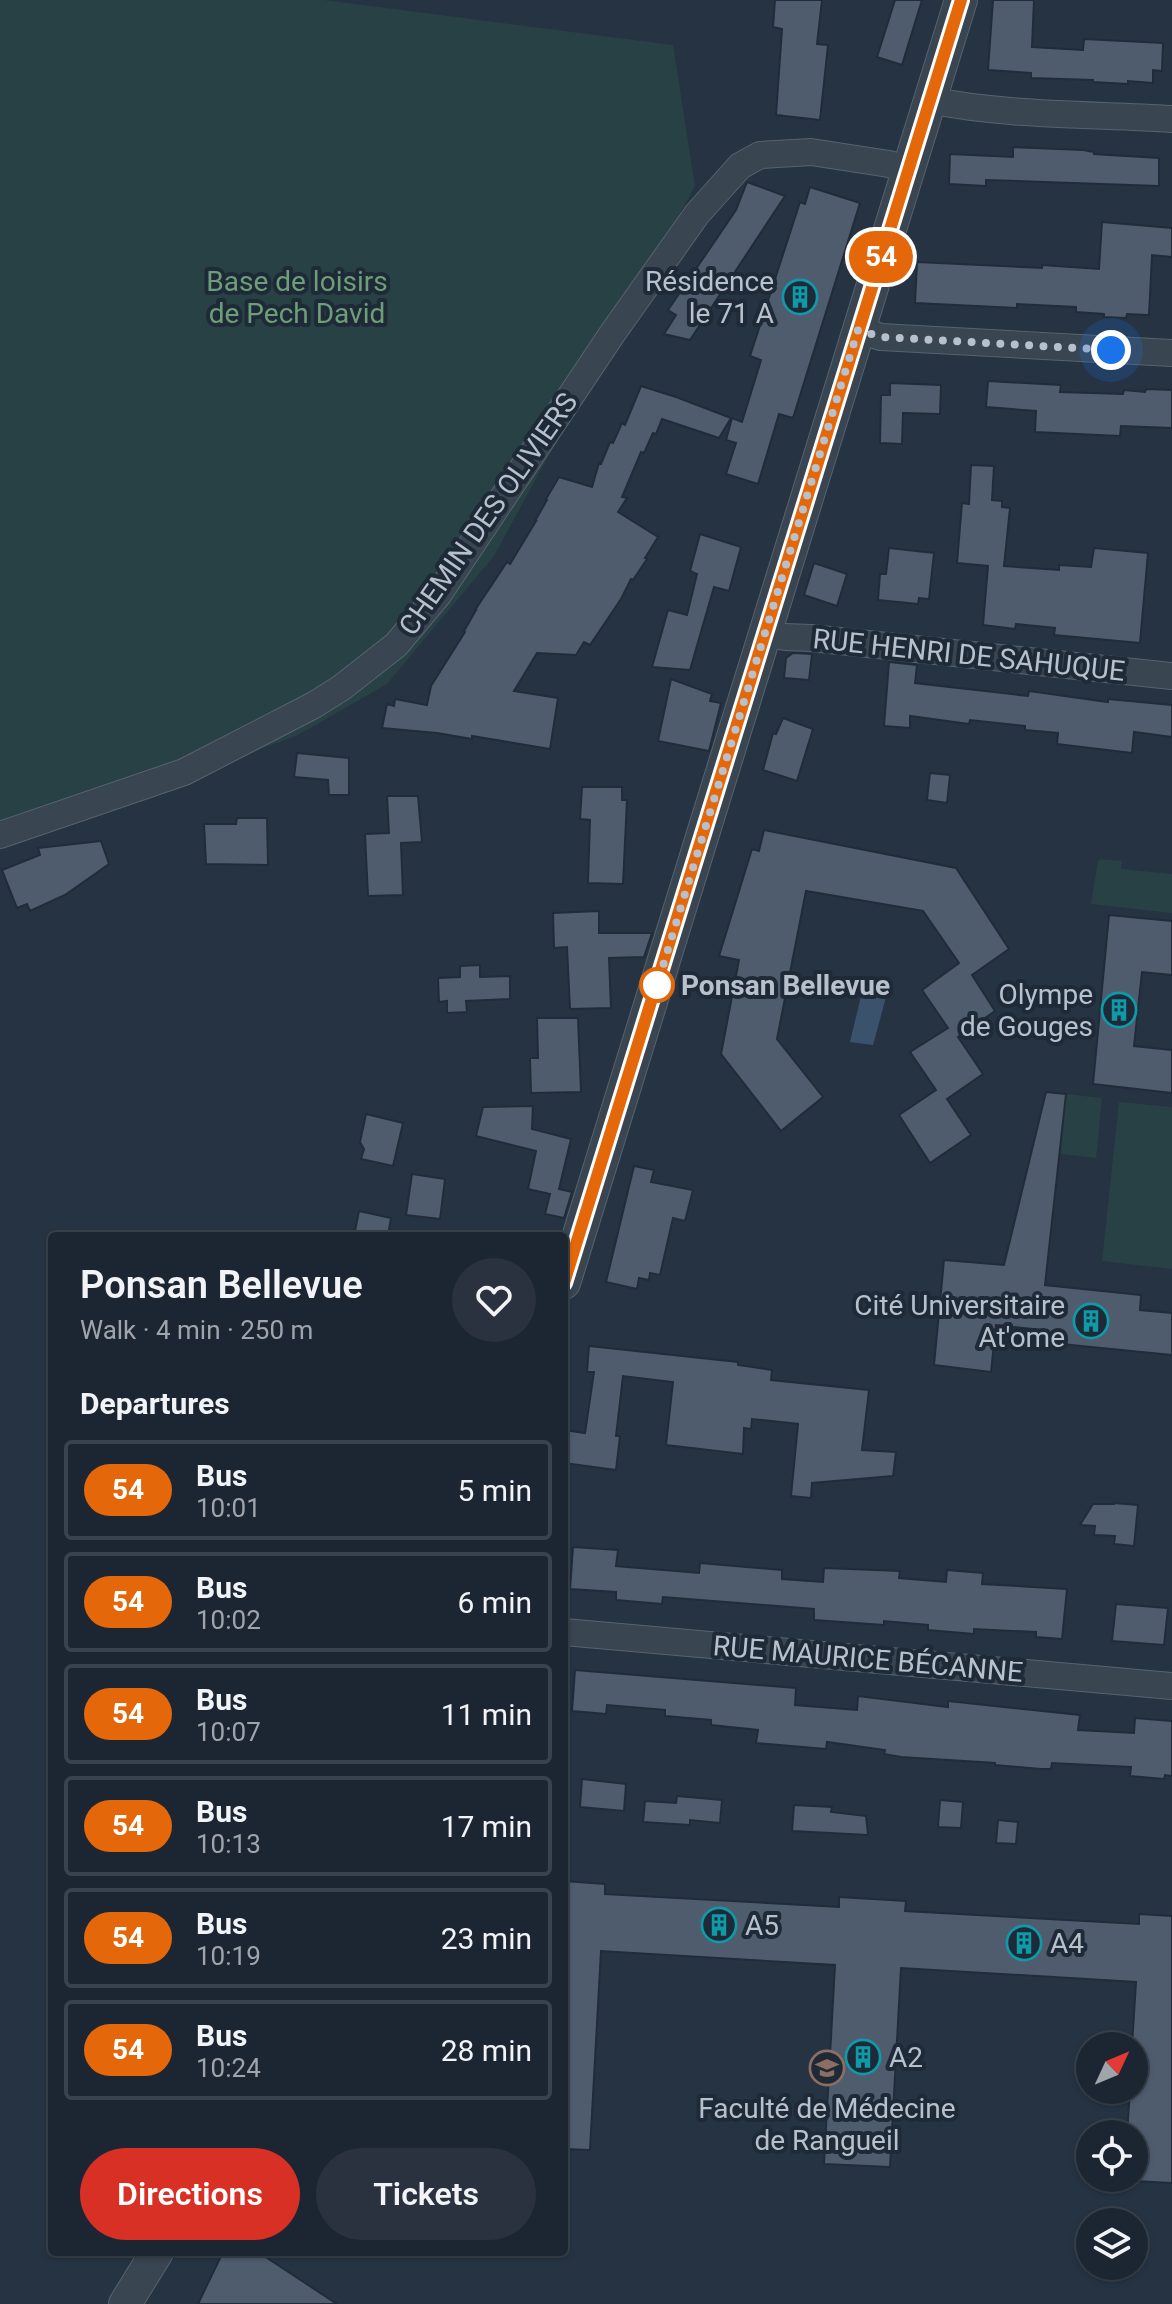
<!DOCTYPE html>
<html lang="en">
<head>
<meta charset="utf-8">
<style>
	:root { --surface:#1c2632; --page:#29323e; --text:#f1f3f6; --muted:#a0a5ac; --line:#3a434d; --accent:#d93025 }
	body { margin:0; font-family:Roboto,sans-serif; background:var(--page); color:var(--text); height:100vh; display:flex; flex-direction:column; font-size:30px; white-space:nowrap }
	* { box-sizing:border-box; margin:0 }
	p { font-size:26px; color:var(--muted) }
	.icon { flex:none; width:44px; height:44px; fill:none; stroke:currentColor; stroke-width:2; stroke-linecap:round; stroke-linejoin:round }
	.map { position:relative; flex:1; overflow:hidden }
	.panel { position:absolute; left:48px; top:1232px; width:520px; height:1024px; display:flex; flex-direction:column; background:var(--surface); border-radius:8px; box-shadow:0 2px 6px #0004,0 0 0 2px var(--line) }
	.panel>* { flex:none }
	.badge { padding:0 16px; border-radius:26px; font-size:28px; line-height:52px }
	.needle { width:52px; rotate:46deg }
	.tools { position:absolute; left:1076px; top:2032px; display:grid; gap:16px }
	.tools a { display:grid; place-items:center; width:72px; height:72px; border-radius:50%; background:var(--surface); box-shadow:0 2px 6px #0004,0 0 0 2px var(--line); font-size:40px }
	.you { position:absolute; width:40px; height:40px; margin:-20px; border:6px solid #fff; border-radius:50%; background:#1a73e8; box-shadow:0 0 0 12px #1a73e833 }
	.map>.badge { position:absolute; translate:-50% -50%; box-shadow:0 0 0 4px #fff }
	h2 { padding:0 32px; font-size:30px; line-height:72px }
	.round { display:grid; place-items:center; flex:none; width:84px; height:84px; border-radius:42px; background:var(--page) }
	.overview { display:flex; align-items:center; justify-content:space-between; height:136px; padding:0 32px }
	h1 { font-size:38px; font-weight:600; line-height:60px }
	.button { display:flex; gap:16px; margin-top:auto; padding:16px 32px }
	.button a { flex:1; height:92px; border-radius:48px; background:var(--accent); color:#fff; font-size:32px; font-weight:600; line-height:92px; text-align:center }
	.button a+a { background:var(--page); color:var(--text) }
	ul { padding:0; list-style:none }
	li { display:flex; align-items:center; gap:24px; height:100px; margin:0 16px 12px; padding:0 16px; border:4px solid var(--line); border-radius:8px }
	li div { flex:1 }
	li b { display:block; font-size:30px }
	li em { font-style:normal }
	li .badge { min-width:88px; font-weight:700; text-align:center }
	.map>svg:first-child { display:block }
</style>
</head>
<body>
<div class="map">
<svg width="1172" height="2304" viewBox="0 0 1172 2304">
	<rect width="100%" height="100%" fill="#263343"/>
	<path fill="#284144" d="M0,0H324L673,45L695,186L494,556L387,684L298,735L0,847Z
		M1101,859L1122,861L1121,869L1172,874V913L1091,904L1098,861Z
		M1066,1094L1102,1098L1096,1158L1060,1154Z
		M1119,1102L1172,1107V1269L1102,1261Z"/>
	<path fill="#3b526c" d="M862,992L886,997L873,1045L850,1042Z"/>
	<path fill="#4f5c6e" stroke="#212c3a" stroke-width="2" d="M775,0H822L817,44L828,45L820,120L776,115L782,29L773,27Z
		M895,0H922L902,65L877,57Z
		M993,0H1034L1032,47L1083,50L1084,39L1163,43L1162,71L1153,70V83L1128,81V84L1093,82V80L1031,78V73L988,70Z
		M1013,147L1083,150L1094,152V154L1159,158V186L986,180V186L949,184L950,154L1013,157Z
		M747,182L785,196L690,340L664,334L676,315L668,310L736,210Z
		M810,187L860,203L793,418L779,414L758,484L726,474L736,443L726,440L732,418L742,422L761,360L750,356L800,202L805,204Z
		M1102,222L1172,228V257L1152,255L1149,315L1127,314L1126,318L1104,317V314L1076,312V307L1017,304V308L915,303L917,262L1042,268V265L1099,269Z
		M988,381L1061,385L1060,392L1123,394L1124,390L1145,392L1146,389L1172,390V428L1121,426L1120,436L1035,432L1036,411L986,407Z
		M890,383L941,385L940,414L903,413L902,444L880,443L881,395H890Z
		M641,386L676,397L731,418L719,438L662,419L656,434L653,433L644,453L641,452L622,497L627,498L618,512L658,537L645,558L647,559L633,580L631,579L621,599L590,645L584,642L576,655L537,653L514,691L558,698L550,749L472,736V739L437,733L382,728L387,704L394,706L395,699L427,705L431,686L465,632L464,631L476,610H475L507,562L510,564L536,521H535L547,500L546,499L559,477L592,487L599,463L601,464L610,442L613,443L622,423L625,425Z
		M971,465L994,466L992,500L1002,501V507L1010,508L1004,566L1059,570V565L1091,567L1094,548L1148,553L1140,643L1054,635L1055,628L1016,624L1015,629L983,625L988,566L957,563L962,503L969,504Z
		M700,534L741,547L729,591L714,587L690,670L652,667L668,610L687,615L697,574L690,571Z
		M889,548L934,553L929,599L919,598L918,604L878,600L880,574H886Z
		M814,563L847,574L837,606L804,595Z
		M793,653L812,654L809,680L784,678L786,658Z
		M889,662L917,665L915,683L1028,696L1029,691L1108,702V699L1172,705V737L1134,732L1132,753L1057,744L1058,733L1025,730V726L970,720L969,724L910,716V728L884,726Z
		M671,679L712,694L710,701L721,703L709,751L658,741Z
		M783,718L813,729L797,781L763,770L773,733L776,734Z
		M297,753L349,758V795H329L328,780L294,777Z
		M930,773L950,775L947,803L927,800Z
		M582,787H622V800H627L623,884L588,883L590,820L580,819Z
		M387,796H418L422,842L401,843L403,895L368,896L365,834L389,833Z
		M237,818H267L268,865L206,864L204,824H236Z
		M764,830L956,868L1009,949L972,975L995,1011L958,1037L983,1074L947,1099L971,1135L930,1163L899,1115L936,1090L910,1052L948,1028L922,990L959,963L923,911L806,891L777,1039L823,1097L781,1131L721,1054L739,960L719,956L752,849L759,851Z
		M101,841L109,864L65,895L30,911L27,904L17,908L2,870L40,855L38,848Z
		M599,911V933H652L644,957L609,958L611,1008L570,1009L567,947L554,948L553,913Z
		M1109,915L1172,921V975L1142,972L1134,1046L1172,1050V1093L1093,1084Z
		M480,965V977L510,976V999L466,1001L467,1012L447,1013V1001L439,1002L438,978L460,977V966Z
		M537,1018H578L581,1092L531,1093L530,1058H538Z
		M1046,1092L1066,1094L1045,1285L1141,1295L1140,1310L1172,1313V1355L1041,1342L1042,1330L996,1325L991,1372L934,1365L944,1260L1004,1265Z
		M533,1106L532,1129L571,1139L559,1189L572,1192L564,1218L545,1214L550,1194L528,1189L536,1151L476,1136L483,1107Z
		M366,1114L403,1123L393,1166L361,1159L364,1149L360,1142Z
		M634,1166L654,1170L651,1182L693,1190L685,1221L673,1218L660,1275L650,1273L649,1280L639,1278L637,1289L606,1282Z
		M412,1174L445,1179L440,1219L406,1215Z
		M359,1211L391,1218L388,1236H354Z
		M589,1346L738,1362V1365L772,1370L771,1380L869,1390L862,1450L896,1452L893,1476L812,1483L811,1498L791,1496L798,1424L752,1419L751,1429L744,1428L743,1454L666,1445L673,1382L623,1376L616,1436H620L616,1470L564,1463V1430L585,1433L594,1372H587Z
		M1114,1503L1138,1505L1134,1546L1114,1544L1115,1536L1094,1535L1095,1526L1080,1525L1093,1504H1114Z
		M573,1547L618,1550L616,1566L699,1573L700,1563L782,1570V1579L823,1582L824,1568L900,1571L899,1578L946,1582L947,1570L983,1573L982,1584L1067,1589L1062,1639L1036,1637V1632L974,1629V1634L928,1630V1625L884,1621V1625L814,1620V1609L663,1597L662,1604L616,1600V1592L570,1589Z
		M1116,1604L1168,1608L1164,1645L1112,1641Z
		M575,1670L796,1688L795,1705L857,1710L858,1696L948,1707V1701L1080,1715L1078,1730L1134,1733L1135,1718L1172,1721V1776L1165,1775L1164,1779L1130,1776L1131,1767L1052,1763L1051,1769H1041L995,1765V1763L901,1757L884,1754L885,1750L827,1742L826,1749L756,1743L758,1730L711,1725V1720L665,1716V1710L607,1705L606,1714L572,1711Z
		M582,1779L626,1784L624,1811L580,1807Z
		M677,1796L722,1800L720,1823L690,1820V1825L643,1822L645,1801L676,1803Z
		M940,1800L963,1802L961,1828L938,1827Z
		M794,1805L832,1807L831,1812L866,1816L868,1835L792,1831Z
		M998,1820L1018,1822L1016,1844L996,1843Z
		M564,1881L605,1884V1894L839,1907V1897L906,1901L905,1911L1139,1924V1914L1172,1916V2183L1134,2181V2134H1127L1130,2090H1134V2046H1132L1136,1982L901,1968L890,2167L824,2164L835,1965L601,1951L590,2150L564,2149Z
		M223,2252H258L337,2304H198Z"/>
	<g fill="none" stroke-linecap="round" stroke-linejoin="round">
		<g stroke="#58636f" stroke-width="28">
			<path id="minor" d="M929,100C1008,116 1092,114 1172,119
				M858,330L881,337L1172,353
				M765,634L785,637L811,638L1172,676
				M0,835L184,772L314,705L341,688L396,645L438,595L612,334L697,214L740,166L760,155L811,152L889,164L909,170
				M564,1632L1172,1686"/>
		</g>
		<g stroke="#58636f" stroke-width="34">
			<path id="tertiary" d="M564,1283L961,0
				M125,2304L157,2252"/>
		</g>
		<use href="#minor" stroke="#3a4552" stroke-width="26"/>
		<use href="#tertiary" stroke="#3a4552" stroke-width="32"/>
	</g>
	<g fill="none" stroke-linecap="round" stroke-linejoin="round">
		<g stroke="#fff" stroke-width="18">
			<path id="line" d="M564,1283L961,0"/>
		</g>
		<use href="#line" stroke="#e46809" stroke-width="12"/>
		<path stroke="#b7c0cc" stroke-width="8" stroke-dasharray="0 14.4" d="M657,985L654,995L858,330L881,337L1111,350"/>
	</g>
	<defs>
		<g id="building-ring" transform="scale(1.8)"><circle r="9.5" fill="#1f2a38" stroke="#0f9aa8" stroke-width="1.5"/><path d="M-4-6H4V6H1V3H-1V6H-4ZM-2.5-4.3h1.7v1.8h-1.7ZM.8-4.3h1.7v1.8H.8ZM-2.5-1h1.7V.8h-1.7ZM.8-1h1.7V.8H.8Z" fill="#0f9aa8"/></g>
		<g id="university-ring" transform="scale(1.8)"><circle r="9.5" fill="#1f2a38" stroke="#8d6e63" stroke-width="1.5"/><path d="M0-5L7-2L0 1L-7-2ZM-4 1L0 2.5L4 1V4Q0 6-4 4Z" fill="#8d6e63"/></g>
	</defs>
	<g fill-rule="evenodd">
		<use href="#building-ring" x="800" y="297"/>
		<use href="#building-ring" x="1119" y="1010"/>
		<use href="#building-ring" x="1091" y="1321"/>
		<use href="#building-ring" x="719" y="1925"/>
		<use href="#building-ring" x="1024" y="1943"/>
		<use href="#building-ring" x="863" y="2057"/>
		<use href="#university-ring" x="827" y="2068"/>
	</g>
	<circle fill="#fff" stroke="#e46809" stroke-width="4" cx="657" cy="985" r="16"/>
	<g text-anchor="middle" dominant-baseline="central" stroke-width="8" stroke-linejoin="round" paint-order="stroke">
		<g font-size="28" fill="#6e9e77" stroke="#1f2a38">
			<text x="297" y="281">Base de loisirs<tspan x="297" dy="32">de Pech David</tspan></text>
		</g>
		<g font-size="28" fill="#b7c0cc" stroke="#1f2a38" text-anchor="end">
			<text x="774" y="281">Résidence<tspan x="774" dy="32">le 71 A</tspan></text>
			<text x="1093" y="994">Olympe<tspan x="1093" dy="32">de Gouges</tspan></text>
			<text x="1065" y="1305">Cité Universitaire<tspan x="1065" dy="32">At'ome</tspan></text>
			<text x="745" y="1925" text-anchor="start">A5</text>
			<text x="1050" y="1943" text-anchor="start">A4</text>
			<text x="889" y="2057" text-anchor="start">A2</text>
			<text x="827" y="2108" text-anchor="middle">Faculté de Médecine<tspan x="827" dy="32">de Rangueil</tspan></text>
		</g>
		<g font-size="28" fill="#b7c0cc" stroke="#1f2a38">
			<text transform="translate(488 514) rotate(-55)">CHEMIN DES OLIVIERS</text>
			<text transform="translate(969 655) rotate(6)">RUE HENRI DE SAHUQUE</text>
			<text transform="translate(868 1659) rotate(5)">RUE MAURICE BÉCANNE</text>
		</g>
		<g font-size="28" font-weight="bold" fill="#b7c0cc" stroke="#1f2a38" text-anchor="start">
			<text x="681" y="985">Ponsan Bellevue</text>
		</g>
	</g>
</svg>
<div class="tools">
<a><svg class="needle" viewBox="-14 -14 28 28"><path d="M0-13l5 13h-10z" fill="#e53935"/><path d="M0 13l5-13h-10z" fill="#a0a5ac"/></svg></a>
<a><svg class="icon" aria-label="locate" viewBox="0 0 24 24"><circle cx="12" cy="12" r="6"/><path d="M12 2v4M12 18v4M2 12h4M18 12h4"/></svg></a>
<a><svg class="icon" aria-label="layers" viewBox="0 0 24 24"><path d="M12 4l9 5-9 5-9-5zM3 14l9 5 9-5"/></svg></a>
</div>
<div class="you" style="left:1111px;top:350px"></div>
<b class="badge" style="left:881px;top:257px;background:#e46809;color:#fff">54</b>
<section class="panel">
<div class="overview"><div><h1>Ponsan Bellevue</h1><p>Walk · 4 min · 250 m</p></div><a class="round"><svg class="icon" aria-label="heart" viewBox="0 0 24 24"><path d="M12 20l-8-8c-3-5 5-10 8-4 3-6 11-1 8 4z"/></svg></a></div>
<h2>Departures</h2>
<ul>
<li><span class="badge" style="background:#e46809;color:#fff">54</span><div><b>Bus</b><p>10:01</p></div><em>5 min</em></li>
<li><span class="badge" style="background:#e46809;color:#fff">54</span><div><b>Bus</b><p>10:02</p></div><em>6 min</em></li>
<li><span class="badge" style="background:#e46809;color:#fff">54</span><div><b>Bus</b><p>10:07</p></div><em>11 min</em></li>
<li><span class="badge" style="background:#e46809;color:#fff">54</span><div><b>Bus</b><p>10:13</p></div><em>17 min</em></li>
<li><span class="badge" style="background:#e46809;color:#fff">54</span><div><b>Bus</b><p>10:19</p></div><em>23 min</em></li>
<li><span class="badge" style="background:#e46809;color:#fff">54</span><div><b>Bus</b><p>10:24</p></div><em>28 min</em></li>
</ul>
<div class="button"><a>Directions</a><a>Tickets</a></div>
</section>
</div>
</body>
</html>
